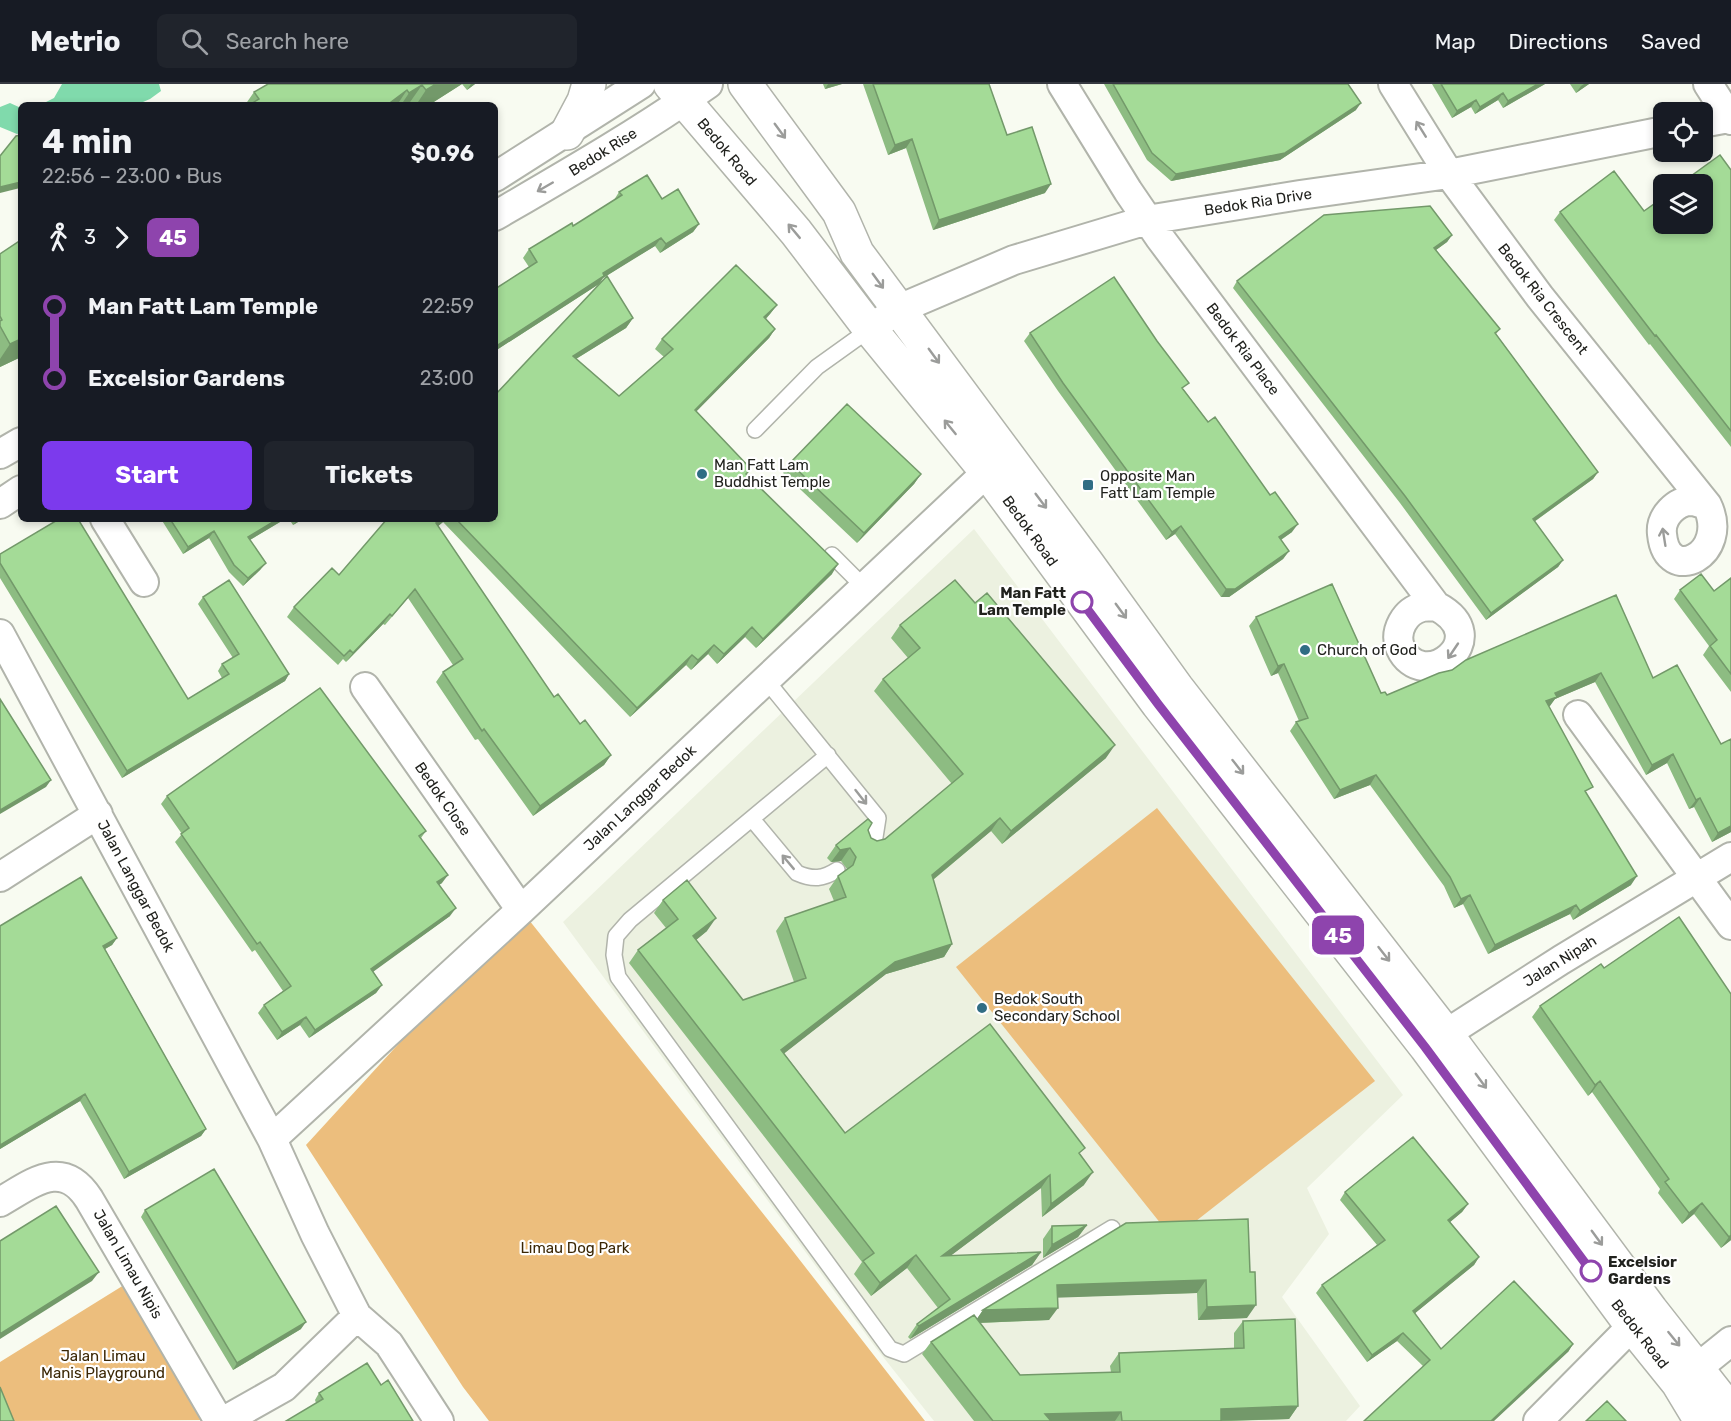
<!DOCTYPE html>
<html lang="en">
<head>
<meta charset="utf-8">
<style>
	:root { --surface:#171b24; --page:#20242c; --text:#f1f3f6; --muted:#9ea1a6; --line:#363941; --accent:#7c3aed }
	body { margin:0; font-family:Rubik,sans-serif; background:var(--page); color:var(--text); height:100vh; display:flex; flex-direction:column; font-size:22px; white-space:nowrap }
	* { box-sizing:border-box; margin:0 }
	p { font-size:20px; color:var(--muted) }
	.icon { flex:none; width:33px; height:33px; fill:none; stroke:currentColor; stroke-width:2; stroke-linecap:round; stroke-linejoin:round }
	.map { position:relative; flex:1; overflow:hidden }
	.sheet { position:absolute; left:18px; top:18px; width:480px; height:420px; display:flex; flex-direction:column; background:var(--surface); border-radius:9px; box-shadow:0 3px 9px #0003 }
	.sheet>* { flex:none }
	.badge { padding:0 12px; border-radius:9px; font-size:21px; line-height:39px }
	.tools { position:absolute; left:1653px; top:18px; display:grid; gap:12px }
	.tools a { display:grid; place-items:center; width:60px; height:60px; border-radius:9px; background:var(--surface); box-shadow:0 3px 9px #0003; font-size:30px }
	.map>.badge { position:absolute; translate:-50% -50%; box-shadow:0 0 0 3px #fff }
	.legs { display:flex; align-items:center; gap:9px; height:66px; padding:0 24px; font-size:20px }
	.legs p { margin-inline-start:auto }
	.summary { display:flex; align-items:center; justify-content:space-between; height:102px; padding:0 24px }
	h1 { font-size:33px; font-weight:700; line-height:45px }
	.primary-button { display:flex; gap:12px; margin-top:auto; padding:12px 24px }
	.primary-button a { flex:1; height:69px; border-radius:9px; background:var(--accent); color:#fff; font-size:24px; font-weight:700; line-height:69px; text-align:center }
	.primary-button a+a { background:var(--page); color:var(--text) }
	ul { padding:0 24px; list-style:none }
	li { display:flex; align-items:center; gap:21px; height:72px; font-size:22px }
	li i { display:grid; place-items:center; width:9px; height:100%; margin:0 8px; background:currentColor }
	li i::after { content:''; width:15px; height:15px; margin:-8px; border:4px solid; border-radius:50%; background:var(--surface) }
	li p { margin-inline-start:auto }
	li:first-child i { background:linear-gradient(#0000 50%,currentColor 0) }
	li:last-child i { background:linear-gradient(currentColor 50%,#0000 0) }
	header { display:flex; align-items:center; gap:36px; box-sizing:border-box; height:84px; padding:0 30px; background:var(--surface); border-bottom:2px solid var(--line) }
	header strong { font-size:28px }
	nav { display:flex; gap:33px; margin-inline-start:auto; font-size:21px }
	.search { width:420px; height:54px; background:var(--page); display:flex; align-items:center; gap:15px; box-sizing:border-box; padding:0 21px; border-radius:9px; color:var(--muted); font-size:22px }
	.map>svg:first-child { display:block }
</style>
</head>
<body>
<header>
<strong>Metrio</strong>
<div class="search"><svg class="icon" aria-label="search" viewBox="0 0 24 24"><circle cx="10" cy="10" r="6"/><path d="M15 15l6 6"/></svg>Search here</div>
<nav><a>Map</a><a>Directions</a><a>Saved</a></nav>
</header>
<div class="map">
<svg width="1731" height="1337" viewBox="0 0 1731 1337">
	<rect width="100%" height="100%" fill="#f8fbf1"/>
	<path fill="#ecf1e0" d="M974,445L1403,1011L1307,1104L1329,1150L1282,1213L1360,1322L1346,1337H934L876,1264L563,838Z"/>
	<path fill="#ecbe7d" d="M1157,724L1375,997L1173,1155L956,883Z
		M521,826L792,1166L925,1337H489L463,1303L306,1061Z
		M124,1201L201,1336L13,1337L0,1305V1278Z"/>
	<path fill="#80daac" d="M62,0H159L161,7L150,15L136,21H40L54,14Z
		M10,19L21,24V49L17,50L0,43V23Z"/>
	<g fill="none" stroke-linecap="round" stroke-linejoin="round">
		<g stroke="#b1b4ab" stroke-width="18">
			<path id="service" d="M755,346L817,283L870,245
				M832,471L864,503
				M766,596L878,734L875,753L869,760
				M828,671L630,836L616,852L614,871L618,893L890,1265L904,1270L1112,1144
				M752,735L797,789C813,796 823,795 837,786"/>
		</g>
		<g stroke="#b1b4ab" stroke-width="32">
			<path id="minor" d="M1062,0L1128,107L1160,154L1436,522C1498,554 1422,613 1400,563C1394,547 1405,527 1422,523C1426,522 1431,523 1436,522
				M1393,0L1449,90L1540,213L1707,421C1731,470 1667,503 1662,450C1660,433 1676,416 1693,417C1698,418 1702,420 1707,421
				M1708,0L1731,36
				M1702,39L1729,34
				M495,93L641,0
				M495,132C567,90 640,48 708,0
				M880,238L899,225L1014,176L1147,136L1300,111L1449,90L1664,47
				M0,370L21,358
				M0,420L21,406
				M105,435L144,498
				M0,550L272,1055L315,1150L357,1232L389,1260L439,1337
				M365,603L521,826
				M1578,631L1731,841
				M0,793L98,730
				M1427,962L1561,876L1731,773
				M272,1055L521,826L1003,373
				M0,1118C32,1100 62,1073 89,1115L219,1337
				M1680,1298L1731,1257
				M224,1337L284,1303L357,1232
				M1538,1337L1632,1242L1649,1228"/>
		</g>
		<g stroke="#b1b4ab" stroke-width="36">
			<path id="secondary" d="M670,0L796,148L870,245L987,388L1158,620L1426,963L1632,1242L1678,1299L1701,1337
				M745,0L839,128L857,169L1087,479L1177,604L1446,950L1651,1226L1731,1328
				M567,49L584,17L589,0"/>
		</g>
		<use href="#service" stroke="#fff" stroke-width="15"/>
		<use href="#minor" stroke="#fff" stroke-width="28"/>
		<use href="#secondary" stroke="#fff" stroke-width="33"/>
	</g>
	<path fill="#8dbc82" d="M268,0H475L467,6L462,0L429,21H245L254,8Z
		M823,0H842L825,5Z
		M863,0H989L1007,51L1045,109L933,146L906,64L888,71Z
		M1104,0H1348L1356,26L1280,76L1171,97L1147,76Z
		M1432,0H1545L1503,24L1498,16L1475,30L1471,23L1452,34Z
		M1570,0H1589L1576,9Z
		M1731,86V363L1650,260L1649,261L1554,136L1560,128L1644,127Z
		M619,108L662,115L699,140L693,148L660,169L655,162L633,175L603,194L599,200L495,267V205L529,183L523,174L529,165L573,142L614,116Z
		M1452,151L1447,158L1436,166L1500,245L1496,250L1598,388L1593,395L1534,438L1563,476L1558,483L1486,536L1400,419L1233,204L1237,197Z
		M0,170L21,273L0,283Z
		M777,221L766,235L775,245L769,254L696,327L747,390L832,490L756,564L745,553L717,580L708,570L691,586L686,581L630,633L443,438L438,442L554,613L611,671L604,681L533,732L478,655L475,656L436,598L443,588L453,581L408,514L385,541L383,540L346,578L343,575L338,581L287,533L294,523L339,491L387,435H495V311L633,234L626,244L576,275L619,312L664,273L655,265L662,255Z
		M1030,249L1184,306L1292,448L1281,456L1289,467L1283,475L1229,513H1221L1175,450L1166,456L1058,307L1024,257Z
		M790,379L921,390L914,400L857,459L783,389Z
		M161,435H285L250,456L266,479L260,486L243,502L229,488L209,454L183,470Z
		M289,435H303L293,441Z
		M0,470L188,615L222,594L218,587L222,580L233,574L198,520L203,513L289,590L285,597L122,694L0,494Z
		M1731,494V608L1703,571L1709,562L1674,515L1680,506L1714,507Z
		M1256,533L1381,609L1387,611L1452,586L1466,576L1653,594L1731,748L1712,758L1694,723L1689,725L1667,679L1646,691L1595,598L1555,615L1549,622L1587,710L1631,801L1573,836L1570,830L1488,870L1463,820L1454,824L1444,802L1370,701L1334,715L1290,647L1296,638L1299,637L1278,589L1271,592L1249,542Z
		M900,541L1106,674L1002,760L991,747L933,796L952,860L944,873L886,890L784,969L845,1049L1080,1072L1084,1101L1042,1133L1041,1104L950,1172L1041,1168L1032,1181L910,1255L908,1253L917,1240L938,1224L907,1184L871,1212L854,1190L862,1178L629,879L638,866L666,844L654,829L663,816L707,847L696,856L743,916L794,898L776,847L785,834L834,817L829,805L838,792L847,785L841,777L831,778L827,774L836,761L868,746L871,754L877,757L885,755L952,700L874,607L883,595L908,574L891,554Z
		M167,712L426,747L421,754L442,799L439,801L450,832L373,887L382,901L376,909L309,954L300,941L277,956L258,929L264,921L283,907L255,866L252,868L175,758L182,750L161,720Z
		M0,842L117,854L112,861L105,865L206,1045L201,1052L124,1095L80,1017L0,1065Z
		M1604,884L1731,910V1156L1721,1164L1694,1130L1682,1140L1658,1109L1660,1105L1592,1008L1588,1012L1532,933L1540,922Z
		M1345,1108L1468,1120L1462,1128L1450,1138L1479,1173L1474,1181L1415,1229L1441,1265L1573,1260L1568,1268L1423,1282L1397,1257L1367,1278L1316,1209L1322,1201L1377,1161L1340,1116Z
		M145,1126L301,1245L233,1286L141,1133Z
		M1248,1135L1247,1234L1198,1236L1197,1209L1058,1213L1049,1236L980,1239L1020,1291L1111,1288L1110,1282L1119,1269L1234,1265V1249L1243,1237L1298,1322L1289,1335L1231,1337H974L922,1270L931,1258L977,1235L983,1226Z
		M1087,1141L1078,1153L1043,1174V1155L1052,1142Z
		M381,1301L316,1319L315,1316L319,1309Z"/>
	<path fill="#73996a" d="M436,0H462L429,21H416L426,6Z
		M471,0H475L467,6Z
		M828,0H842L825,5Z
		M1538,0H1545L1503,24L1508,17Z
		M1584,0H1589L1576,9L1581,2Z
		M422,1L408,21H401L409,9Z
		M407,6L397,21H387Z
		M1503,9L1498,16L1475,30L1480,23Z
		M1476,16L1471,23L1452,34L1457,27Z
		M1361,19L1356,26L1280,76L1171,97L1176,90Z
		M912,55L906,64L888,71L895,61Z
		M21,98V103L20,104L0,109V103Z
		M1051,100L1045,109L933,146L939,136Z
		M699,140L693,148L660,169L666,160Z
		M1452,151L1447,158L1429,171L1434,164Z
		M661,154L655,162L603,194L599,200L495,267V263L603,189Z
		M777,221L770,230L757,243L764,233Z
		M633,234L626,244L566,281L573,272Z
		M775,245L769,254L688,336L695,326Z
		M21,255V273L0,283V275L10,260Z
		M1598,388L1593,395L1528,442L1533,435Z
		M921,390L914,400L857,459L864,449Z
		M278,435H285L243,460L248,453Z
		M298,435H303L293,441Z
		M442,435H445L443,438L430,449L436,439Z
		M1298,440L1292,448L1273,461L1279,453Z
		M1181,442L1175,450L1166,456L1172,448Z
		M214,447L209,454L183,470L188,463Z
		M1289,467L1283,475L1229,513H1221L1226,505Z
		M1563,476L1558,483L1486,536L1491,529Z
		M266,479L260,486L243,502L248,494Z
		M838,480L832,490L756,564L763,555Z
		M390,530L383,540L346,578L353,569Z
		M752,543L745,553L717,580L724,570Z
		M714,561L708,570L691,586L698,576Z
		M692,571L686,581L630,633L637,624Z
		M1284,580L1278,589L1271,592L1278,582Z
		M1601,589L1595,598L1555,615L1550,622L1540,627L1546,617L1555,609Z
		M289,590L285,597L122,694L127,687Z
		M1115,661L1106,674L1002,760L1011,747Z
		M1673,670L1667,679L1646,691L1652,681Z
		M611,671L604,681L533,732L540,722Z
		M1376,691L1370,701L1334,715L1340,706Z
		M51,696L46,703L0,730V726Z
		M1700,714L1694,723L1689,725L1696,716Z
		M1000,734L991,747L923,804L932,791Z
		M1731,742V748L1712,758L1718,749Z
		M850,764L841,777L831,778L840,766Z
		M448,791L442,799L431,806L437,798Z
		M1637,792L1631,801L1573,836L1580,827Z
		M1470,811L1463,820L1454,824L1461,815Z
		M1576,821L1570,830L1488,870L1495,861Z
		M456,824L450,832L366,893L371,885Z
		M716,834L707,847L685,865L693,852Z
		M117,854L112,861L98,869L103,862Z
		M952,860L944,873L886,890L772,979L781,966L895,878Z
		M382,901L376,909L309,954L315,946Z
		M306,933L300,941L277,956L282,948Z
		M1600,997L1592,1008L1588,1012L1595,1001Z
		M85,1010L80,1017L0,1065V1061Z
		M206,1045L201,1052L124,1095L129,1088Z
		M1093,1088L1084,1101L1042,1133L1051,1120Z
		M1050,1091L1041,1104L933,1185L942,1172Z
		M1702,1119L1694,1130L1682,1140L1689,1129Z
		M1468,1120L1462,1128L1443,1144L1448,1136Z
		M1087,1141L1078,1153L1043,1174L1052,1161Z
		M1731,1151V1156L1721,1164L1729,1153Z
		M1041,1168L1032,1181L910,1255L919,1242Z
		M916,1171L907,1184L871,1212L880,1199Z
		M1479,1173L1474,1181L1408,1235L1413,1227Z
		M99,1188L92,1197L0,1255V1250Z
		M1206,1196L1197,1209L1048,1214L1057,1201Z
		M1256,1221L1247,1234L1198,1236L1207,1223Z
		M1058,1224L1049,1236L974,1239L983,1226Z
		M306,1238L301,1245L233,1286L237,1279Z
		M1403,1249L1397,1257L1367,1278L1372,1271Z
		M1573,1260L1568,1268L1494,1337H1491Z
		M1298,1322L1289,1335L1212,1337L1221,1325Z
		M1121,1328L1115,1337H1041L1045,1330Z"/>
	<path fill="#a4db97" stroke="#73996a" stroke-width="1.5" d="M268,0H436L426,6L422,1L409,9L407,6L387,21H249L259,15L254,8Z
		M873,0H989L1007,51L1032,43L1051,100L939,136L912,55L895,61Z
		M1113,0H1348L1361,19L1285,69L1176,90L1152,69Z
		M1441,0H1538L1508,17L1503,9L1480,23L1476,16L1457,27Z
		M21,51V98L0,103V72L16,52Z
		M1720,71L1731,86V347L1656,251L1655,252L1560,128L1614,87L1644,127L1664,113V140H1702V100H1680Z
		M647,91L662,115L678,105L699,140L666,160L661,154L639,167L603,189L604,192L495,263V205L537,178L529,165L572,139L573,142L622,111L619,108Z
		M1430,122L1452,151L1434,164L1500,245L1495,249L1598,388L1533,435L1563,476L1491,529L1405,412L1237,197L1324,131Z
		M21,156V255L10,260L0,242V237L2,236L0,232V170Z
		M736,181L777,221L764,233L775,245L695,326L751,385L746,390L838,480L763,555L752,543L724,570L714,561L698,576L692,571L637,624L456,435H495V311L607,192L633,234L573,272L619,312L673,265L662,255Z
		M1114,193L1157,257L1189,299L1182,304L1208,338L1215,333L1270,411L1275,408L1298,440L1279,453L1289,467L1235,505H1226L1181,442L1172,448L1063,299L1030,249Z
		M847,320L921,390L864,449L790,379Z
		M59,435H78L188,615L229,590L222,580L239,570L203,513L229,496L289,590L127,687L0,479V470Z
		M170,435H278L248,453L266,479L248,494L234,481L214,447L188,463Z
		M387,435H442L436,439L554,613L558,610L580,640L585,636L611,671L540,722L484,645L482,647L443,588L463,575L415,505L392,532L390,530L353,569L350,566L344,572L294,523L332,484L339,491Z
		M1701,490L1714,507L1731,494V590L1710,562L1717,556L1680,506Z
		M955,496L975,519L987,509L1115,661L1011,747L1000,734L932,791L952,860L895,878L781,966L845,1049L990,940L1085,1064L1079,1069L1093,1088L1051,1120L1050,1091L942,1172L1041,1168L919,1242L917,1240L950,1215L916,1171L880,1199L863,1177L874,1169L638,866L678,835L663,816L687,796L716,834L693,852L743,916L806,894L785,834L846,813L838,792L853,781L856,773L850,764L840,766L836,761L868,735L872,739L868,746L871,754L877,757L885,755L963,690L883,595L920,564L900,541Z
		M1332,500L1381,609L1385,608L1387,611L1439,589L1452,586L1466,576L1616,511L1653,594L1677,581L1721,660L1731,655V742L1718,749L1700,714L1696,716L1673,670L1652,681L1601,589L1555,609L1557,613L1546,617L1593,703L1585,707L1637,792L1580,827L1576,821L1495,861L1470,811L1461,815L1450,793L1376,691L1340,706L1296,638L1308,634L1284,580L1278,582L1256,533Z
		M320,604L426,747L419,752L448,791L437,798L456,824L371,885L382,901L315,946L306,933L282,948L264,921L291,902L260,858L257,860L181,750L189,744L167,712Z
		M0,615L51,696L0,726Z
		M81,793L117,854L103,862L206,1045L129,1088L85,1010L0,1061V842Z
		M1679,833L1731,910V1151L1729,1153L1702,1119L1689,1129L1665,1098L1669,1095L1600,997L1595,1001L1540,922L1601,880L1604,884Z
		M1413,1053L1468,1120L1448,1136L1479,1173L1413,1227L1441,1265L1514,1197L1573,1260L1491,1337H1364L1430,1276L1403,1249L1372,1271L1322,1201L1385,1156L1345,1108Z
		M214,1085L306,1238L237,1279L145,1126Z
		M56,1122L99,1188L0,1250V1157Z
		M1248,1135L1250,1188H1255L1256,1221L1207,1223L1206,1196L1057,1201L1058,1224L983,1226L1126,1139Z
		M1087,1141L1052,1161V1142Z
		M974,1231L1020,1291L1120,1288L1119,1269L1244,1264L1243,1237L1295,1235L1298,1322L1221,1325V1337H1122L1121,1328L1045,1330L1051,1337H993L931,1258Z
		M367,1279L381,1301L388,1296L413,1337H286L323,1315L319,1309Z
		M0,1303L14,1337H0Z
		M1607,1317L1626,1337H1586Z"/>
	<defs><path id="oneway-shaft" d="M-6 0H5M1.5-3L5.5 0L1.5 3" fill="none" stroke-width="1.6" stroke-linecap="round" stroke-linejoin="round" transform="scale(1.5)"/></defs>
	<g stroke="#9b9c9a">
		<use href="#oneway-shaft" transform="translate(1421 45) rotate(-122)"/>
		<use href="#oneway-shaft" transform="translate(780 47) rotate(54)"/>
		<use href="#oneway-shaft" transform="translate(545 103) rotate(150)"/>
		<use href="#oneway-shaft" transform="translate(794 147) rotate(-130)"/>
		<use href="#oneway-shaft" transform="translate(878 197) rotate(54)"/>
		<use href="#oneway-shaft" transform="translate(934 272) rotate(54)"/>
		<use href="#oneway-shaft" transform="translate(950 343) rotate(-129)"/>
		<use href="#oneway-shaft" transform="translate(1041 417) rotate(53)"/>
		<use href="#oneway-shaft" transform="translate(1664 453) rotate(-99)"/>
		<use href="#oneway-shaft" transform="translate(1121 527) rotate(54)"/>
		<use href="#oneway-shaft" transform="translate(1453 567) rotate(124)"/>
		<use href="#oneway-shaft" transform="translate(1238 683) rotate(52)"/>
		<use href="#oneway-shaft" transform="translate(861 713) rotate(52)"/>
		<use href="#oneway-shaft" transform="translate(788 778) rotate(-130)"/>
		<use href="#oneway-shaft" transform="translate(1384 870) rotate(52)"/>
		<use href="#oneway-shaft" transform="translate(1481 997) rotate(54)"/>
		<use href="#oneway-shaft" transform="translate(1597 1154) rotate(54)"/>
		<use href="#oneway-shaft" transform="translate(1674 1255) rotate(51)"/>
	</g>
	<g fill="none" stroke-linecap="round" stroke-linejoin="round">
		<g stroke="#fff" stroke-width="14">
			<path id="line-1" d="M1082,518L1158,620L1425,963L1591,1187"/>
		</g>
		<use href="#line-1" stroke="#8e44ad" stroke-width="9"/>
	</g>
	<g fill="#306d84" stroke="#fff" stroke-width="2">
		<circle cx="702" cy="390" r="6"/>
		<rect x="1082" y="395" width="12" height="12" rx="3"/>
		<circle cx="1305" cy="566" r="6"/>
		<circle cx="982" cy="924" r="6"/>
	</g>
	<g fill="#fff" stroke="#8e44ad" stroke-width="3">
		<circle cx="1082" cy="518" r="10"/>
		<circle cx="1591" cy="1187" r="10"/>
	</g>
	<g text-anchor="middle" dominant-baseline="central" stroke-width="4.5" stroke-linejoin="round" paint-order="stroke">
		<g font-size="15" fill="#21221e" stroke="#fff">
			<text transform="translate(603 68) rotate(-32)">Bedok Rise</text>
			<text transform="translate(727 68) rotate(50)">Bedok Road</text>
			<text transform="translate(1258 118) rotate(-9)">Bedok Ria Drive</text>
			<text transform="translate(1543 215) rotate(52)">Bedok Ria Crescent</text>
			<text transform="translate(1243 265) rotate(53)">Bedok Ria Place</text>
			<text transform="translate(1030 447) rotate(54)">Bedok Road</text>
			<text transform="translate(640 714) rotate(-43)">Jalan Langgar Bedok</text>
			<text transform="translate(443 715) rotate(55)">Bedok Close</text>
			<text transform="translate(136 802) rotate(62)">Jalan Langgar Bedok</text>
			<text transform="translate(1560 877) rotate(-32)">Jalan Nipah</text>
			<text transform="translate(128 1180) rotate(60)">Jalan Limau Nipis</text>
			<text transform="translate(1640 1250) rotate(52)">Bedok Road</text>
		</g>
		<g font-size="15" fill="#21221e" stroke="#fff" text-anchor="start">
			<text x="714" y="381">Man Fatt Lam<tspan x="714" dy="17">Buddhist Temple</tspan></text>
			<text x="1100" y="392">Opposite Man<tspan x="1100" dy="17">Fatt Lam Temple</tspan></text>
			<text x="1317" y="566">Church of God</text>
			<text x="994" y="915">Bedok South<tspan x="994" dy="17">Secondary School</tspan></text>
		</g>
		<g font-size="15" font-weight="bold" fill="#21221e" stroke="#fff" text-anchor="end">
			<text x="1066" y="509">Man Fatt<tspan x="1066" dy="17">Lam Temple</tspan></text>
			<text x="1608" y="1178" text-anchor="start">Excelsior<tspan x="1608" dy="17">Gardens</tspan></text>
		</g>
		<g font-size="15" fill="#3b2705" stroke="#fff">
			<text x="575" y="1164">Limau Dog Park</text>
			<text x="103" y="1272">Jalan Limau<tspan x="103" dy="17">Manis Playground</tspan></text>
		</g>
	</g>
</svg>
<div class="tools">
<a><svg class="icon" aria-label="locate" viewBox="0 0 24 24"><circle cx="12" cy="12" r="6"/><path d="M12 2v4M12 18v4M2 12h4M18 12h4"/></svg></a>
<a><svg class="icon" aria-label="layers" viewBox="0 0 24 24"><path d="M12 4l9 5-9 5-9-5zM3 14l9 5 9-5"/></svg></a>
</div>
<b class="badge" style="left:1338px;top:851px;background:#8e44ad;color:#fff">45</b>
<section class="sheet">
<div class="summary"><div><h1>4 min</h1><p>22:56 – 23:00 · Bus</p></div><b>$0.96</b></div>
<div class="legs"><svg class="icon" aria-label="walk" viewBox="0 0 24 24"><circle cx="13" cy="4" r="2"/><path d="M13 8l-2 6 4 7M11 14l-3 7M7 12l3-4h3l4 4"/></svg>3<svg class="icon" aria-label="forward" viewBox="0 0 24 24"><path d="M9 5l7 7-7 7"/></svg><b class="badge" style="background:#8e44ad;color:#fff">45</b></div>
<ul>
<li><i style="color:#8e44ad"></i><b>Man Fatt Lam Temple</b><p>22:59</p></li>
<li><i style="color:#8e44ad"></i><b>Excelsior Gardens</b><p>23:00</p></li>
</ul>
<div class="primary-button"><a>Start</a><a>Tickets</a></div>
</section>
</div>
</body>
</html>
